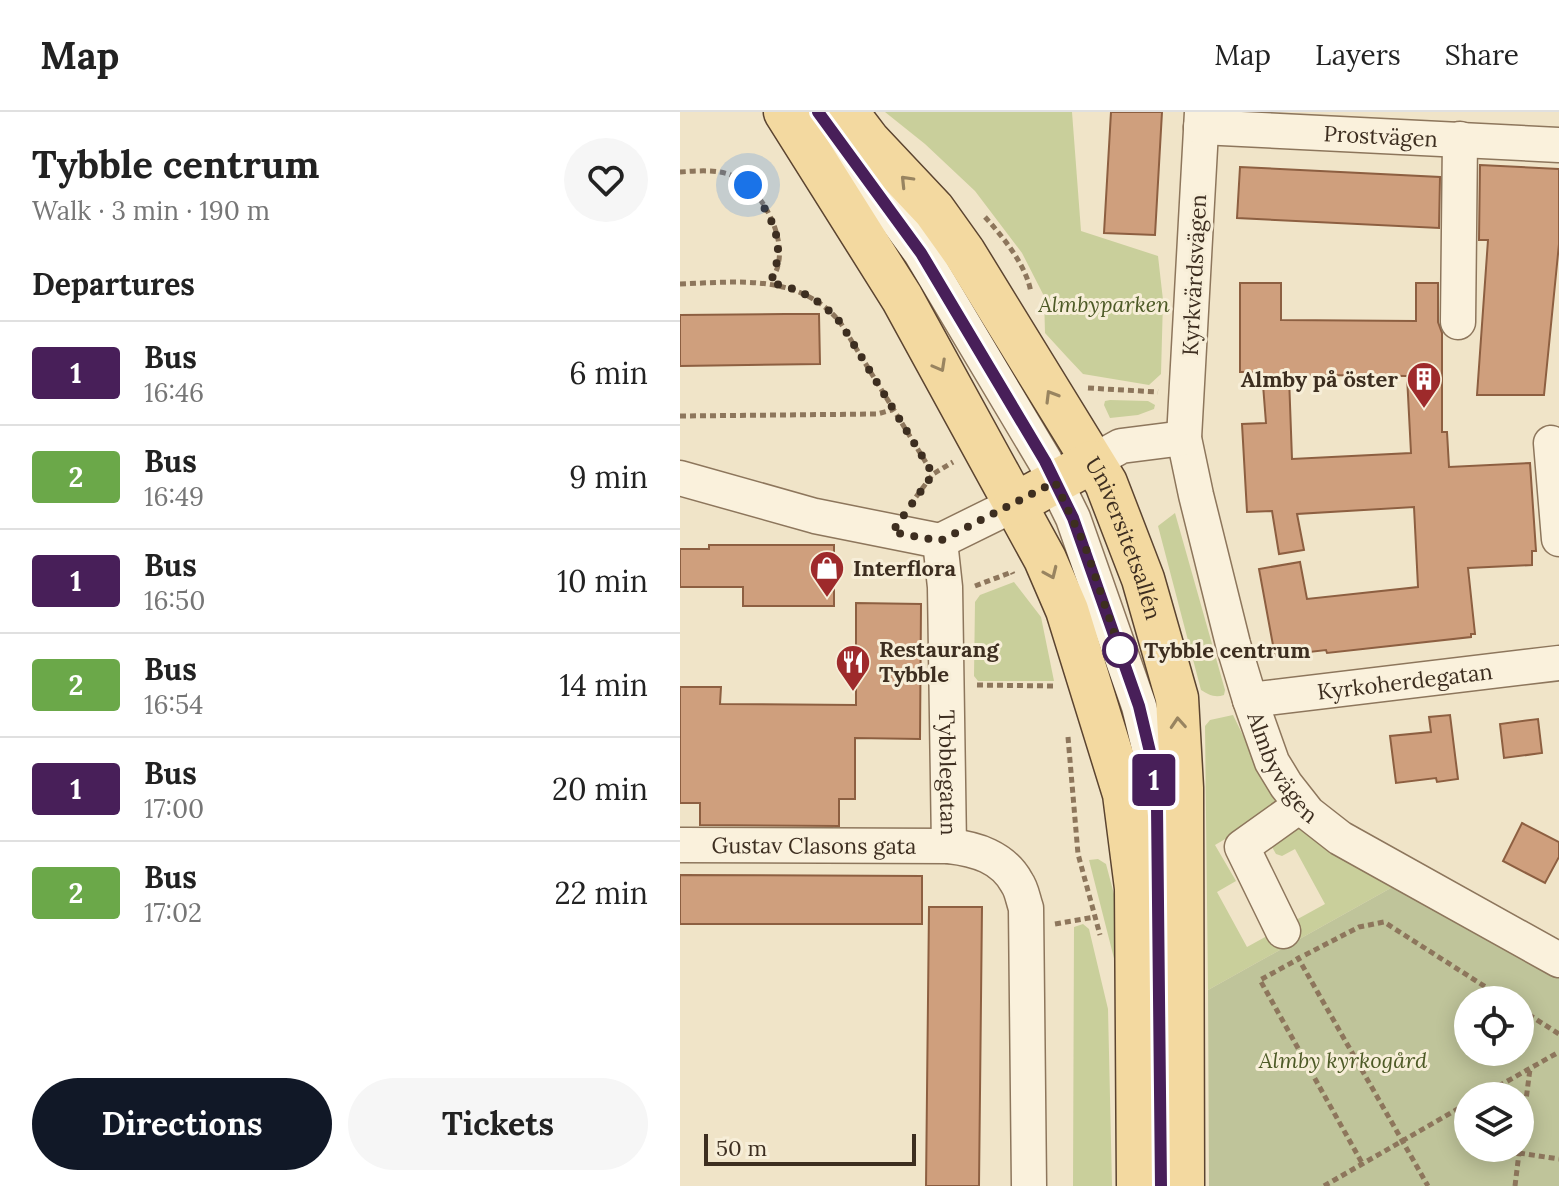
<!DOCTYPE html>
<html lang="en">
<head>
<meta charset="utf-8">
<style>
	:root { --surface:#fff; --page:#f6f6f6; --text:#222; --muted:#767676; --line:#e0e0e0; --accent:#111827 }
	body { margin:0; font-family:Lora,serif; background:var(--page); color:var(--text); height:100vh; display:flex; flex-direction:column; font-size:30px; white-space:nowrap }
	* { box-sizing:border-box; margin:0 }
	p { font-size:26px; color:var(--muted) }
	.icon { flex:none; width:44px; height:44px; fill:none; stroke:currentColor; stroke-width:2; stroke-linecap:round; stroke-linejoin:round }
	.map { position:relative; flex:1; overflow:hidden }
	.panel { display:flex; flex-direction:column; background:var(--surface); width:680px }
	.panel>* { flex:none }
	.badge { padding:0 16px; border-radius:6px; font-size:28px; line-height:52px }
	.controls { position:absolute; left:774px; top:874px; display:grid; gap:16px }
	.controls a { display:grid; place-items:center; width:80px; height:80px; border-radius:50%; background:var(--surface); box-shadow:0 4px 20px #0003; font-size:40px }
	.scale { position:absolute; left:24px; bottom:20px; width:212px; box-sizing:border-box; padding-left:8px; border:4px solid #3d2e20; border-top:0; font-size:22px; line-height:28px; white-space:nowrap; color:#3d2e20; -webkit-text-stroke:6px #f7eed8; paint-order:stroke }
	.you { position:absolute; width:40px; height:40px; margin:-20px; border:6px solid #fff; border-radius:50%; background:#1a73e8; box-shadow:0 0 0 12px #1a73e833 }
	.map>.badge { position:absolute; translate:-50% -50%; box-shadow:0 0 0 4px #fff }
	h2 { padding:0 32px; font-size:30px; line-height:72px }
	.round { display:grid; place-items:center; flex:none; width:84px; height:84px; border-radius:42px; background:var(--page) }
	.headline { display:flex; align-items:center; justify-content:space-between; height:136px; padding:0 32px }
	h1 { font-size:38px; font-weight:700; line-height:60px }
	.primary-button { display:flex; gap:16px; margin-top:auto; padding:16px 32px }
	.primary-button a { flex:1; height:92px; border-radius:48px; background:var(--accent); color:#fff; font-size:32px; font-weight:700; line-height:92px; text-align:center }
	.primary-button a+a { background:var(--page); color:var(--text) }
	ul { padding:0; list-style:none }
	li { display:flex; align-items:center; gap:24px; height:104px; padding:0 32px; border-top:2px solid var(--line) }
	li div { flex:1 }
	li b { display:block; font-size:30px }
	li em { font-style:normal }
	li .badge { min-width:88px; font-weight:700; text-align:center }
	header { display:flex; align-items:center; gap:48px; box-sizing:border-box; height:112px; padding:0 40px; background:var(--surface); border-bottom:2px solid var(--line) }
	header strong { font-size:38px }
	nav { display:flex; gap:44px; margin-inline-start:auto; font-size:28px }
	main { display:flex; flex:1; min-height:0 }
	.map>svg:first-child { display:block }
</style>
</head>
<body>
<header>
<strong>Map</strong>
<nav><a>Map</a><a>Layers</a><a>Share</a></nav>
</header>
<main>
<section class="panel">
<div class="headline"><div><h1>Tybble centrum</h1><p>Walk · 3 min · 190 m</p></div><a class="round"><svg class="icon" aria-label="heart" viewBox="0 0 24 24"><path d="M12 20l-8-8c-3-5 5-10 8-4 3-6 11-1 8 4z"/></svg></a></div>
<h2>Departures</h2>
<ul>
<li><span class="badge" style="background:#481f59;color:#fff">1</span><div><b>Bus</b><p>16:46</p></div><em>6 min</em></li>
<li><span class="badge" style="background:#6ba849;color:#fff">2</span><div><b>Bus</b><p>16:49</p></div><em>9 min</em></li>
<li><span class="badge" style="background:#481f59;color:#fff">1</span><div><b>Bus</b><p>16:50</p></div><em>10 min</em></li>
<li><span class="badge" style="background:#6ba849;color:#fff">2</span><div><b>Bus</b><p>16:54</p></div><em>14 min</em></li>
<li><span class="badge" style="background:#481f59;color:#fff">1</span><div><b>Bus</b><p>17:00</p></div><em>20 min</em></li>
<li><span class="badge" style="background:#6ba849;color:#fff">2</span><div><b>Bus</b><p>17:02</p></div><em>22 min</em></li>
</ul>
<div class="primary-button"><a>Directions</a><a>Tickets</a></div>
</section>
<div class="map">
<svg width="879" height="1074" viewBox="0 0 879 1074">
	<rect width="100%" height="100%" fill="#f0e4c8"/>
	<path fill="#c9cf9b" d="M205,0H392L401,119L478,144L483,188L481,262L469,273L403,262L387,245L365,221L364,184L342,141L295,79L245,32Z
		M430,288L468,289L475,293L474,297L458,303L430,306L424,293L425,289Z
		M495,401L545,578L544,583C535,586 529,583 521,578L478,414Z
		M334,470L361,505L374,569H298L294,564L295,490L300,483Z
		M553,603L595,689V698L535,733L556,769L537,780L567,835L645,792L615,737L602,744L596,742L592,735V727L614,714H630L718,772L528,878L525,614L530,608Z
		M418,747L426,752L435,786L441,874L409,748Z
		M403,812L409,817L428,897L432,1074H393L394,815Z"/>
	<path fill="#bfc49a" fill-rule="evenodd" d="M718,772L879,862V1074H529L528,878ZM788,888H840V940H788ZM788,984H840V1036H788Z"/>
	<path fill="#cf9f7d" stroke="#8d5f41" stroke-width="2" fill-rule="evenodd" d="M431,0H482L475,123L424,121Z
		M800,53L879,57V132L864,283H797L808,128H799Z
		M560,55L760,65L759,116L557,106Z
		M560,171H601V208L736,209V171H758V210L762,221V320H767L769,355L850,351L856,439H852V453L788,456L795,522H791V525L647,541L646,538L595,544L579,457L620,450L627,487L738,475L734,395L617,402L624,438L599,442L592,399L567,400L562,312L586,311L582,260H560ZM632,263L727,264L731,341L612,347L609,265Z
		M105,202H139L140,252L0,254V203Z
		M29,433H154V494H63V475H0V437H29Z
		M176,491L241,492L240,627L175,626V687H159V714L20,713V691H0V575H41L40,592L176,593Z
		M770,603L778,667L757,670L756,666L716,671L710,624L751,620L749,605Z
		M858,607L862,641L824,646L820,612Z
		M842,711L879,730V745L865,771L823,749Z
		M0,763L242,764V812H0Z
		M249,795H302L299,1074H246Z"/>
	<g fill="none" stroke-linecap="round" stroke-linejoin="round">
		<g stroke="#8d765c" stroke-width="37">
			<g id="minor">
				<path d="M138,0L241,141L365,349L393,406L459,594L471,644L477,695L481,1074"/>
				<path id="s1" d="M522,0L504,326L516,383L553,532L570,588L592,650L606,673L628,701L660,726L879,848"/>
				<path id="s2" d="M521,15L879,33"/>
				<path d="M778,210L780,27"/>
				<path d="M871,331L879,427"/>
				<path d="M412,350L441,334L504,326"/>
				<path d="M0,366L135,404L260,429"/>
				<path id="s3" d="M260,429L265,475L269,734"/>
				<path d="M260,429L335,392"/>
				<path id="s4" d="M570,588L879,551"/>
				<path id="s5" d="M0,733L269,734C296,737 323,745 337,771C342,778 343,788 346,796L349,1074"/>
				<path d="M603,819L562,735L621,693"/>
			</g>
		</g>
		<g stroke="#5b4430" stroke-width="45">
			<g id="major">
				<path d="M105,0L222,186L365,447L387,498L444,682L456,776L458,1074"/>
				<path id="s6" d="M167,0L189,29L254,98L284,140L426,371L463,467L497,586L502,676L503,1074"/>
				<path d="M335,392L412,350"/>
			</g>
		</g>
		<path stroke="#8d765c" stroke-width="5" stroke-dasharray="6 4" stroke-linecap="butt" d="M0,60C16,59 35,57 51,63C80,74 106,123 98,153C97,159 93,165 90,171
			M305,105C323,125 347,154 351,181
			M0,172C58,170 119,161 160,210L253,362
			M408,276L478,280
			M0,304L197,302L212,298
			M230,393L253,362L273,350
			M295,474L332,460L333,462
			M297,573L375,574
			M388,625L398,742L420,823
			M375,812L415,805
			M625,843L679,815L704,810L826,888
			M617,844L748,1074
			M613,850L580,868L682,1051
			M840,897L879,922
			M801,984L879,940
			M840,1034L850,957
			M839,1041L879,1047
			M644,1074L788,991
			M835,1074L839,1041"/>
		<use href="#minor" stroke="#faf1dc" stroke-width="34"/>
		<use href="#major" stroke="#f3d9a0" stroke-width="42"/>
	</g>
	<defs><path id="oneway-chevron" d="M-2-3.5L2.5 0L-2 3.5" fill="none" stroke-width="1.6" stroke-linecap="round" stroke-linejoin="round" transform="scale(2)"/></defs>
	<g stroke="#988460">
		<use href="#oneway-chevron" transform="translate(226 69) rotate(-134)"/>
		<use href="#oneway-chevron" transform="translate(260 254) rotate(61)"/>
		<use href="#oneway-chevron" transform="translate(371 284) rotate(-121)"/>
		<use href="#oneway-chevron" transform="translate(371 461) rotate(66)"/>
		<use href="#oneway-chevron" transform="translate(498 611) rotate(-94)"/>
	</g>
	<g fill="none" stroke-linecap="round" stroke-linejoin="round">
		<g stroke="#fff" stroke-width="18">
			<path id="line" d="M138,0L241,141L365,349L393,406L459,594L471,644L477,695L481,1074"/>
		</g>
		<use href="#line" stroke="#481f59" stroke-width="12"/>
		<path stroke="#3d2e20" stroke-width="8" stroke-dasharray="0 14.4" d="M68,73C93,105 108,132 90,171C118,175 142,189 160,210L253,362L212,420L260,429L375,370L405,434L440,538"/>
	</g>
	<defs>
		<g id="building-pin" transform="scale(1.8)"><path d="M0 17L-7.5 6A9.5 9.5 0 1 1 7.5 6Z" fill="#9e2a2b" stroke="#f7eed8"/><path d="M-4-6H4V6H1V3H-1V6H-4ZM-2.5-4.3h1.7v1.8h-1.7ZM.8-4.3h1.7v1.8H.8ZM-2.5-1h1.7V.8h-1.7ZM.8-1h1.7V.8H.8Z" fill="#fff"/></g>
		<g id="shop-pin" transform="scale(1.8)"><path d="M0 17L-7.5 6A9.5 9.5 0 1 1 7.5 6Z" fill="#9e2a2b" stroke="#f7eed8"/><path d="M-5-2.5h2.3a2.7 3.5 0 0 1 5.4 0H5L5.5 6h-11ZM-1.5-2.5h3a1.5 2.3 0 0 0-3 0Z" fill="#fff"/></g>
		<g id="restaurant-pin" transform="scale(1.8)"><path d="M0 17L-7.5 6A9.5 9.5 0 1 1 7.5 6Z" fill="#9e2a2b" stroke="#f7eed8"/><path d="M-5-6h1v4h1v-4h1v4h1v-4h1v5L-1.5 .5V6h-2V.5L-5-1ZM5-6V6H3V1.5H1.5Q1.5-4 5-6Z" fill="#fff"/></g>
	</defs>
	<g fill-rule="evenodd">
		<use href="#building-pin" x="744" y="267"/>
		<use href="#shop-pin" x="147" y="456"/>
		<use href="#restaurant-pin" x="173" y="550"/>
	</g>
	<circle fill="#fff" stroke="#481f59" stroke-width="4" cx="440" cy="538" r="16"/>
	<g text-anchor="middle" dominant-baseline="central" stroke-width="6" stroke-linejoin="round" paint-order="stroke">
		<g font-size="22" fill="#3d2e20" stroke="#f7eed8">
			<text stroke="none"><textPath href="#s2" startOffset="180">Prostvägen</textPath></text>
			<text transform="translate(514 163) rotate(-87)">Kyrkvärdsvägen</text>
			<text stroke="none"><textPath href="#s6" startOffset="512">Universitetsallén</textPath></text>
			<text stroke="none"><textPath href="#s4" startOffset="156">Kyrkoherdegatan</textPath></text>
			<text stroke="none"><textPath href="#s1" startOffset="672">Almbyvägen</textPath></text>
			<text stroke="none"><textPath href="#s3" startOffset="232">Tybblegatan</textPath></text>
			<text stroke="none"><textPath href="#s5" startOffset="134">Gustav Clasons gata</textPath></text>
		</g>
		<g font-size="22" font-style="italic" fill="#4d5a26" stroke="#f7eed8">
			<text x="424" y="192">Almbyparken</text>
			<text x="663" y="948">Almby kyrkogård</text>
		</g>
		<g font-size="22" font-weight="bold" fill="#3d2e20" stroke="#f7eed8" text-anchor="start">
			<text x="718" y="267" text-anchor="end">Almby på öster</text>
			<text x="173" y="456">Interflora</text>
			<text x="199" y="537">Restaurang<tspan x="199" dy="25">Tybble</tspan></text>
		</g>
		<g font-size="22" font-weight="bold" fill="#3d2e20" stroke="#f7eed8" text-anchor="start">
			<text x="464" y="538">Tybble centrum</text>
		</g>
	</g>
</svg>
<div class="controls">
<a><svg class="icon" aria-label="locate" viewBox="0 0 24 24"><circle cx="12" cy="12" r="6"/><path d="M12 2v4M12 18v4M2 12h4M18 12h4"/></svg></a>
<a><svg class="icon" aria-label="layers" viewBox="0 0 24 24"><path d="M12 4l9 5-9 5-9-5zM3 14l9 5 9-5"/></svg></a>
</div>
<div class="scale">50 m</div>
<div class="you" style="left:68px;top:73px"></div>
<b class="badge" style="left:474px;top:668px;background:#481f59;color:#fff">1</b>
</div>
</main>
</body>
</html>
